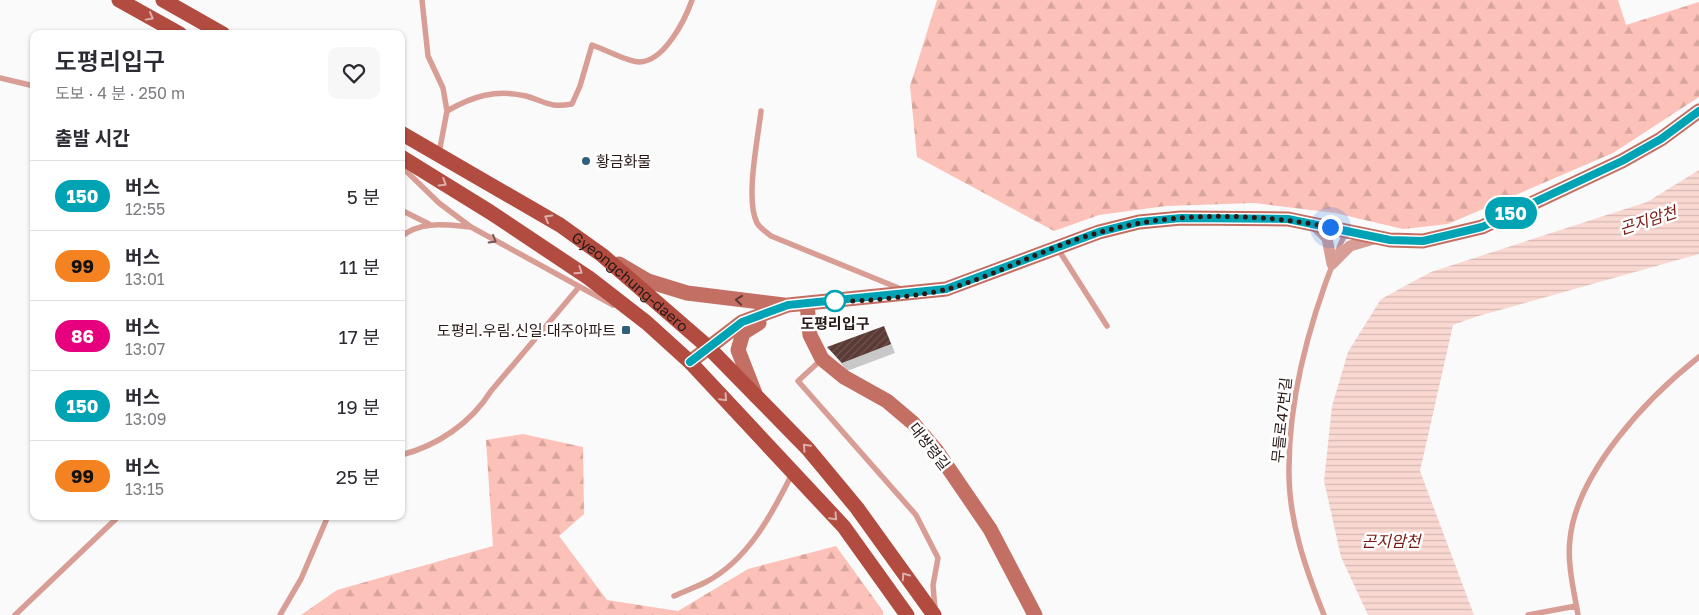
<!DOCTYPE html>
<html lang="ko">
<head>
<meta charset="utf-8">
<style>
	:root { --surface:#fff; --page:#f7f7f7; --text:#2b2b33; --muted:#7c7c81; --line:#e1e1e2 }
	body { margin:0; font-family:"Golos Text","Noto Sans KR",sans-serif; background:var(--page); color:var(--text); height:100vh; display:flex; flex-direction:column; font-size:19px; white-space:nowrap }
	* { box-sizing:border-box; margin:0 }
	p { font-size:16px; color:var(--muted) }
	.icon { flex:none; width:28px; height:28px; fill:none; stroke:currentColor; stroke-width:2; stroke-linecap:round; stroke-linejoin:round }
	.map { position:relative; flex:1; overflow:hidden }
	.side { position:absolute; left:30px; top:30px; width:375px; height:490px; display:flex; flex-direction:column; background:var(--surface); border-radius:10px; box-shadow:0 1px 4px #0004 }
	.side>* { flex:none }
	.badge { padding:0 10px; border-radius:16px; font-size:18px; line-height:32px }
	.you { position:absolute; width:25px; height:25px; margin:-12px; border:4px solid #fff; border-radius:50%; background:#1a73e8; box-shadow:0 0 0 8px #1a73e833 }
	.map>.badge { position:absolute; translate:-50% -50%; box-shadow:0 0 0 2px #fff }
	h2 { padding:0 25px; font-size:19px; line-height:45px }
	.round { display:grid; place-items:center; flex:none; width:52px; height:52px; border-radius:10px; background:var(--page) }
	.head { display:flex; align-items:center; justify-content:space-between; height:85px; padding:0 25px }
	h1 { font-size:24px; font-weight:600; line-height:38px }
	ul { padding:0; list-style:none }
	li { display:flex; align-items:center; gap:15px; height:70px; padding:0 25px; border-top:1px solid var(--line) }
	li div { flex:1 }
	li b { display:block; font-size:19px }
	li em { font-style:normal }
	li .badge { min-width:55px; font-weight:700; text-align:center }
	.map>svg:first-child { display:block }
</style>
</head>
<body>
<div class="map">
<svg width="1699" height="615" viewBox="0 0 1699 615">
	<defs>
		<pattern id="forest-firs" width="22" height="20" patternUnits="userSpaceOnUse" patternTransform="scale(1.25)"><rect width="22" height="20" fill="#fcc1b8"/><path d="M5 1l3.5 6h-7zM16 11l3.5 6h-7z" fill="#d8a59d"/></pattern>
		<pattern id="water-rules" width="6" height="5" patternUnits="userSpaceOnUse" patternTransform="scale(1.25)"><rect width="6" height="5" fill="#fad8d2"/><path d="M0 2.5h6" fill="none" stroke="#d6b9b4"/></pattern>
		<pattern id="building-hatch" width="6" height="6" patternUnits="userSpaceOnUse" patternTransform="scale(1.25)"><rect width="6" height="6" fill="#5a3a35"/><path d="M-1 1l2-2M0 6l6-6M5 7l2-2" fill="none" stroke="#6e544f"/></pattern>
	</defs>
	<rect width="100%" height="100%" fill="#fafafa"/>
	<path fill="url(#forest-firs)" d="M937,0H1618L1626,25L1699,2V97L1613,153L1448,224L1403,229L1335,213L1255,203L1166,206L1099,215L1054,231L917,157L910,86Z
		M523,434L583,447L584,514L559,536L607,600L678,611L748,569L836,546L883,611V615H301L337,590L493,546L486,440Z"/>
	<path fill="url(#water-rules)" d="M1699,170V254L1475,317L1453,325L1420,471L1474,615H1368L1341,557L1324,481L1332,406L1348,352L1381,299L1431,272L1647,202Z"/>
	<path fill="#0003" d="M888,335L895,353L847,371L829,348Z"/>
	<path fill="url(#building-hatch)" d="M884,326L891,344L842,363L827,347Z"/>
	<g fill="none" stroke-linecap="round" stroke-linejoin="round">
		<path stroke="#d89e95" stroke-width="5.5" d="M422,0L428,56L443,88L447,111L439,153
			M0,78L34,86
			M447,111C473,96 496,89 526,96C547,102 549,108 572,104L580,86L592,45C604,49 628,62 639,62C664,62 685,20 692,0
			M761,111C758,139 745,199 757,223C760,228 766,232 771,236L901,289
			M401,166L439,203L471,227L613,305
			M401,210L429,224
			M401,237C421,220 447,225 471,227
			M1058,249L1107,326
			M822,359L798,381L916,515L938,558L933,585L935,610
			M401,455C437,446 471,423 491,391L579,287
			M674,596C685,591 696,587 706,582C748,560 772,514 792,474
			M15,615L119,516
			M280,615L301,579L328,516
			M1324,615C1306,570 1289,522 1289,473C1288,390 1314,306 1346,231
			M1528,615L1576,606
			M1578,615C1574,591 1567,564 1570,539C1577,472 1647,398 1699,357"/>
		<path stroke="#d89e95" stroke-width="11" d="M1313,224L1327,238L1332,264
			M1332,264L1350,246L1377,238"/>
		<path stroke="#c36f64" stroke-width="15" d="M619,264L648,281L687,293L784,305
			M807,304L810,335L822,359L844,377L887,401L913,423L936,450L990,529L1035,615
			M690,362L742,322L788,305L946,289L1099,232L1139,222L1181,218L1288,219L1390,240L1423,241L1482,227L1622,161L1661,139L1699,111
			M756,396L738,350L743,333L759,323"/>
		<g stroke="#b24c40" stroke-width="15">
			<path d="M119,0L180,34"/>
			<path d="M163,0L223,34"/>
			<path id="s1" d="M401,133L560,225L602,255L708,347L808,449L857,508L934,615"/>
			<path d="M401,157L490,212L589,278L647,323L690,362L844,527L907,615"/>
		</g>
	</g>
	<defs><path id="oneway-chevron" d="M-2-3.5L2.5 0L-2 3.5" fill="none" stroke-width="1.6" stroke-linecap="round" stroke-linejoin="round" transform="scale(1.25)"/></defs>
	<g stroke="#dcaea9">
		<use href="#oneway-chevron" transform="translate(150 17) rotate(29)"/>
		<use href="#oneway-chevron" transform="translate(443 183) rotate(32)"/>
		<use href="#oneway-chevron" transform="translate(548 218) rotate(-150)"/>
		<use href="#oneway-chevron" transform="translate(579 271) rotate(34)"/>
		<use href="#oneway-chevron" transform="translate(724 398) rotate(47)"/>
		<use href="#oneway-chevron" transform="translate(806 447) rotate(-133)"/>
		<use href="#oneway-chevron" transform="translate(834 517) rotate(47)"/>
		<use href="#oneway-chevron" transform="translate(905 576) rotate(-125)"/>
	</g>
	<use stroke="#775550" href="#oneway-chevron" transform="translate(493 240) rotate(30)"/>
	<use stroke="#5e3732" href="#oneway-chevron" transform="translate(739 300) rotate(-174)"/>
	<g fill="none" stroke-linecap="round" stroke-linejoin="round">
		<g stroke="#fff" stroke-width="11">
			<path id="line" d="M690,362L742,322L788,305L946,289L1099,232L1139,222L1181,218L1288,219L1390,240L1423,241L1482,227L1622,161L1661,139L1699,111"/>
		</g>
		<use href="#line" stroke="#00a3b4" stroke-width="8"/>
		<path stroke="#281917" stroke-width="5" stroke-dasharray="0 9" d="M835,301C863,302 921,296 948,289C1000,274 1048,246 1101,232C1174,211 1256,213 1330,227"/>
	</g>
	<g fill="#2f5f7d" stroke="#fff" stroke-width="2">
		<circle cx="586" cy="161" r="5"/>
		<rect x="621" y="325" width="10" height="10" rx="2.5"/>
	</g>
	<circle fill="#fff" stroke="#00a3b4" stroke-width="2.5" cx="835" cy="301" r="10"/>
	<g text-anchor="middle" dominant-baseline="central" stroke-width="5" stroke-linejoin="round" paint-order="stroke">
		<g font-size="15" fill="#281917" stroke="#fff" text-anchor="start">
			<text x="596" y="161">황금화물</text>
			<text x="616" y="330" text-anchor="end">도평리.우림.신일.대주아파트</text>
		</g>
		<g font-size="15" fill="#281917" stroke="#fff">
			<text stroke="none"><textPath href="#s1" startOffset="274">Gyeongchung-daero</textPath></text>
			<text transform="translate(1281 420) rotate(-84)">무들로47번길</text>
			<text transform="translate(930 446) rotate(52)">대쌍령길</text>
		</g>
		<g font-size="15" font-weight="bold" fill="#281917" stroke="#fff">
			<text x="835" y="323">도평리입구</text>
		</g>
		<g font-size="16" font-style="italic" fill="#751711" stroke="#fff">
			<text transform="translate(1648 220) rotate(-18)">곤지암천</text>
			<text x="1391" y="541">곤지암천</text>
		</g>
	</g>
</svg>
<div class="you" style="left:1330px;top:227px"></div>
<b class="badge" style="left:1511px;top:213px;background:#00a3b4;color:#fff">150</b>
<section class="side">
<div class="head"><div><h1>도평리입구</h1><p>도보 · 4 분 · 250 m</p></div><a class="round"><svg class="icon" aria-label="heart" viewBox="0 0 24 24"><path d="M12 20l-8-8c-3-5 5-10 8-4 3-6 11-1 8 4z"/></svg></a></div>
<h2>출발 시간</h2>
<ul>
<li><span class="badge" style="background:#00a3b4;color:#fff">150</span><div><b>버스</b><p>12:55</p></div><em>5 분</em></li>
<li><span class="badge" style="background:#f58220;color:#111">99</span><div><b>버스</b><p>13:01</p></div><em>11 분</em></li>
<li><span class="badge" style="background:#e6007e;color:#fff">86</span><div><b>버스</b><p>13:07</p></div><em>17 분</em></li>
<li><span class="badge" style="background:#00a3b4;color:#fff">150</span><div><b>버스</b><p>13:09</p></div><em>19 분</em></li>
<li><span class="badge" style="background:#f58220;color:#111">99</span><div><b>버스</b><p>13:15</p></div><em>25 분</em></li>
</ul>
</section>
</div>
</body>
</html>
